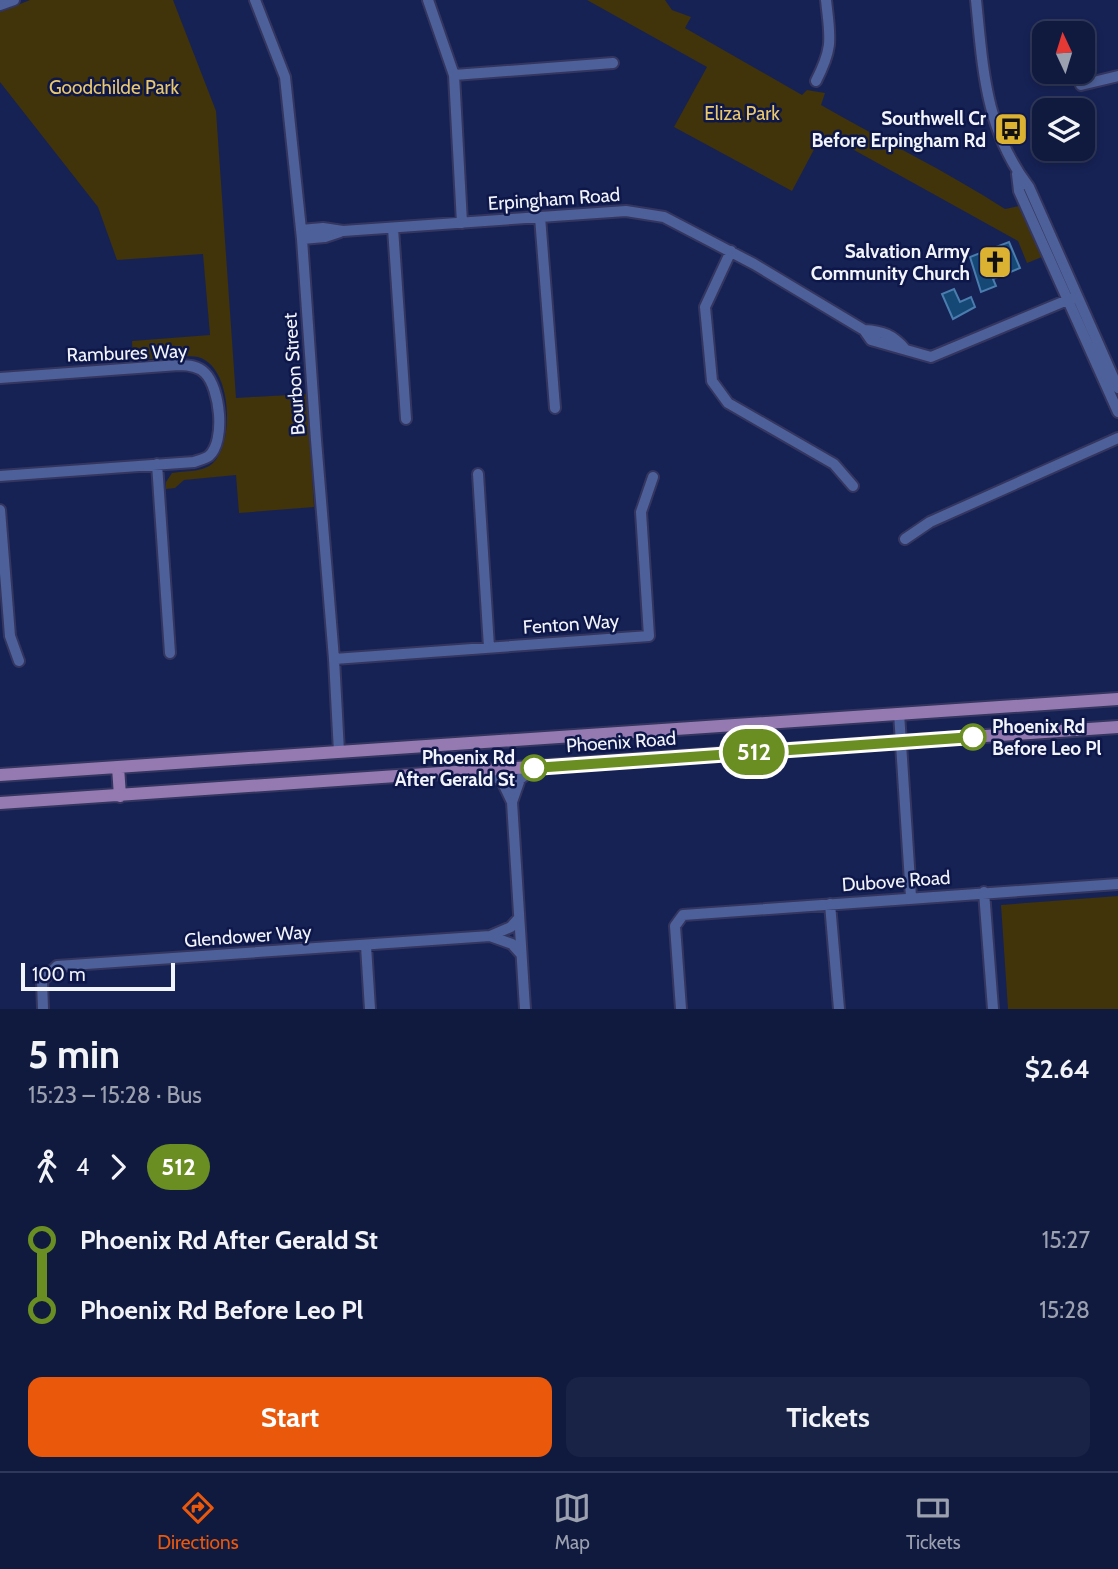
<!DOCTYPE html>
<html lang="en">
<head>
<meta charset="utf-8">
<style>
	:root { --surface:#101a3f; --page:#192346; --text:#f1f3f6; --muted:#9ca1b0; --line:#303859; --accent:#ea580c }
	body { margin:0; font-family:Cabin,sans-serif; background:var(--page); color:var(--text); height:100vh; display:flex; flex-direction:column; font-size:26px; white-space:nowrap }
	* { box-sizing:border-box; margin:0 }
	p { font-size:23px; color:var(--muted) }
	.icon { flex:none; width:38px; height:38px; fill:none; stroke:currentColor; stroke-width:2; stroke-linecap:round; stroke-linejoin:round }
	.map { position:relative; height:1009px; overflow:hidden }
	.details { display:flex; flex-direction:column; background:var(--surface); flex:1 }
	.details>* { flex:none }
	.badge { padding:0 14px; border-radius:23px; font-size:24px; line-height:46px }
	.needle { width:46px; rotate:356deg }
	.controls { position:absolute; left:1032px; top:21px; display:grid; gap:14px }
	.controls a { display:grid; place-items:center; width:63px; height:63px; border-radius:14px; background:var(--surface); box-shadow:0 4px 10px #0003,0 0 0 2px var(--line); font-size:35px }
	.scale { position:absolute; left:21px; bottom:18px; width:154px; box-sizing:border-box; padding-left:7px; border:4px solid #f2f4fb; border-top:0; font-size:19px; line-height:24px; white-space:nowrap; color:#f2f4fb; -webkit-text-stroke:5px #0e1749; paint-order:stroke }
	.map>.badge { position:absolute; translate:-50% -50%; box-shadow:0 0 0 4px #fff }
	.legs { display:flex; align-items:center; gap:10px; height:77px; padding:0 28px; font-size:23px }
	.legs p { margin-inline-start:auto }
	.summary { display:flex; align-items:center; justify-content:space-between; height:119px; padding:0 28px }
	h1 { font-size:38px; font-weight:700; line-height:52px }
	.action { display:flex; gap:14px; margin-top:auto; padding:14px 28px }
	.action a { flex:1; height:80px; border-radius:14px; background:var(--accent); color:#fff; font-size:28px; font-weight:700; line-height:80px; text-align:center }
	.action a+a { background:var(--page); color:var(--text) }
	ul { padding:0 28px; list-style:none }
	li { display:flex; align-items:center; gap:24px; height:70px; font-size:26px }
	li i { display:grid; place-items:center; width:10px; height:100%; margin:0 9px; background:currentColor }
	li i::after { content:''; width:18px; height:18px; margin:-9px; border:5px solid; border-radius:50%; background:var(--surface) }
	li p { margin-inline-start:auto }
	li:first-child i { background:linear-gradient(#0000 50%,currentColor 0) }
	li:last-child i { background:linear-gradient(currentColor 50%,#0000 0) }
	.dock { display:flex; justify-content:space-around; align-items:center; height:98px; border-top:2px solid var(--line); background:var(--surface); font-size:19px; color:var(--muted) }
	.dock a { display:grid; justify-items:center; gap:4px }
	.dock .on { color:var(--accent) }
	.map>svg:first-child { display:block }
</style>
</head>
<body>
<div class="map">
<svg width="1118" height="1009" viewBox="0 0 1118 1009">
	<rect width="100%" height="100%" fill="#162254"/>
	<path fill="#41330a" d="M30,0H173L216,111L236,398L307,394L314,507L239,513L236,475L184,480L175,488L166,489V482L172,473C185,471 204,472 213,463C235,442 232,366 198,357C186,354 148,360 133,360L132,341L210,335L203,254L117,260L98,207L0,82V12Z
		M587,0H665L672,10L691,17L685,28L802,95L807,90L825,93L821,105C882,140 946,171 1005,209L1019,206L1042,257L1027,263L1018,241L836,140L826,138L818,142L792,191L674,127L707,67Z
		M1118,896V1009H1008L1001,905Z"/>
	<path fill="#154875" stroke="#4a7cad" stroke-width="2" d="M1009,242L1020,268L993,279L996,286L981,292L970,257Z
		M954,289L960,302L971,297L975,307L953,319L942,294Z"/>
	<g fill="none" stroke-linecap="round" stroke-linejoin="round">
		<g stroke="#34365f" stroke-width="14">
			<path id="minor" d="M255,0L285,77L302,239L316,440L334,659L339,752
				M428,0L454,75L462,223
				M976,0C983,68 985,130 1029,187L1118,388
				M0,5L14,0
				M454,75L613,63
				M816,81C834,46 830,38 826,0
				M1081,85L1118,76
				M1017,174L1019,191L1118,412
				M540,217L555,408
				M393,228L406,419
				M301,230L323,228L343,231L626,211L664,217L754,264L864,330L871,340L931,357L1077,296
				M302,239L325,237L340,232
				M731,251L705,307L712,381L728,403L834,464L853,486
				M864,330C883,331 893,335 905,349
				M0,378L179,365C189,365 198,366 205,373C220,388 226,441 209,456C205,459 199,460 194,462L0,476
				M157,464L170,653
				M478,474L489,647
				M0,510L10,636L19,661
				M905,539L930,522L1118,438
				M334,659L649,636L641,512L653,477
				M899,713L911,897
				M485,771L502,781L512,802L525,1009
				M512,802L520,779L534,768
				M984,892L993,1009
				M830,904L839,1009
				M490,936L512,944L520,953
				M366,946L370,1009
				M43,1009L42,981L57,966L490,936L511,927L519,918
				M681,1009L675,926L683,915L1118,884"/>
		</g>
		<g stroke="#34365f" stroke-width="16">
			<path id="major" d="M118,767L120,796
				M0,775L1118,699
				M0,803L1118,727"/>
		</g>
		<use href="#minor" stroke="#4e6099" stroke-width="10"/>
		<use href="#major" stroke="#957ab1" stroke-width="12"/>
	</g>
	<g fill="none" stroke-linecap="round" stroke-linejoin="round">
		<g stroke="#fff" stroke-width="16">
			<path id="line-1" d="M534,768L973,737"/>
		</g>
		<use href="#line-1" stroke="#6b8e23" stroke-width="10"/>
	</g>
	<defs>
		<g id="bus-square" transform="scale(1.75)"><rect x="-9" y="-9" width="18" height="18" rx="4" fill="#dcb233" stroke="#0e1749"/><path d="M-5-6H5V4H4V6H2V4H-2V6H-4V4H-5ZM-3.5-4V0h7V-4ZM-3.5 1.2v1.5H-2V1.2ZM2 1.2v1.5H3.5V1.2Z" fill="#111"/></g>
		<g id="church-square" transform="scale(1.75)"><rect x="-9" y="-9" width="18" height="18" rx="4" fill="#dcb233" stroke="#0e1749"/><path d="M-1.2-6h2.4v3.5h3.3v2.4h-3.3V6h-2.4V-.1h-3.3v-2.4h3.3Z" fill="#111"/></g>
	</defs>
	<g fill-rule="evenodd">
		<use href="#bus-square" x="1011" y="129"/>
		<use href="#church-square" x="995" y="262"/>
	</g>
	<g fill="#fff" stroke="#6b8e23" stroke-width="3.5">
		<circle cx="973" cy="737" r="12"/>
		<circle cx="534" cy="768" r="12"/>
	</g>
	<g text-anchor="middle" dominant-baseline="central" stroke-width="5" stroke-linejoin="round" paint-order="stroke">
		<g font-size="19" fill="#eac86d" stroke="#0e1749">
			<text x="114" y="87">Goodchilde Park</text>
			<text x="742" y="113">Eliza Park</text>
		</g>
		<g font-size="19" font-weight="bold" fill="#f2f4fb" stroke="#0e1749" text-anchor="end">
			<text x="986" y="118">Southwell Cr<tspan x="986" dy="22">Before Erpingham Rd</tspan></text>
			<text x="970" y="251">Salvation Army<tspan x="970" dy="22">Community Church</tspan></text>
		</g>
		<g font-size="19" fill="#f2f4fb" stroke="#0e1749">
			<text transform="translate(554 199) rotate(-4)">Erpingham Road</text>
			<text transform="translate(127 353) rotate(-2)">Rambures Way</text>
			<text transform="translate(294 374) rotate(-94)">Bourbon Street</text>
			<text transform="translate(571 624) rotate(-4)">Fenton Way</text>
			<text transform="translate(621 742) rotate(-4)">Phoenix Road</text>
			<text transform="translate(896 881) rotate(-4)">Dubove Road</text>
			<text transform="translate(248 936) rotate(-4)">Glendower Way</text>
		</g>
		<g font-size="19" font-weight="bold" fill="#f2f4fb" stroke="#0e1749" text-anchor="start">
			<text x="992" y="726">Phoenix Rd<tspan x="992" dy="22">Before Leo Pl</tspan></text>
			<text x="515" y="757" text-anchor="end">Phoenix Rd<tspan x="515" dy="22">After Gerald St</tspan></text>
		</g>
	</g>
</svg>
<div class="controls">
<a><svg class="needle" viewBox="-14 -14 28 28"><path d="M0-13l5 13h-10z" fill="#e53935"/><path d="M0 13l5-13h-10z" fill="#9ca1b0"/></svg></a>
<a><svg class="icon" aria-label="layers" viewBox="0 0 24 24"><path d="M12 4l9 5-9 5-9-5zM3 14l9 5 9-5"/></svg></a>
</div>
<div class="scale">100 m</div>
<b class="badge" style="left:754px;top:752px;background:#6b8e23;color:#fff">512</b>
</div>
<section class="details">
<div class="summary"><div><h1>5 min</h1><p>15:23 – 15:28 · Bus</p></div><b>$2.64</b></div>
<div class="legs"><svg class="icon" aria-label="walk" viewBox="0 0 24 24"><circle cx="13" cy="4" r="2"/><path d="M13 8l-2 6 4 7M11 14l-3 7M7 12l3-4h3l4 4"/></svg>4<svg class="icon" aria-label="forward" viewBox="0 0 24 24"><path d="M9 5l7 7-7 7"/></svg><b class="badge" style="background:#6b8e23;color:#fff">512</b></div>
<ul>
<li><i style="color:#6b8e23"></i><b>Phoenix Rd After Gerald St</b><p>15:27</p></li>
<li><i style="color:#6b8e23"></i><b>Phoenix Rd Before Leo Pl</b><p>15:28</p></li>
</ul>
<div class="action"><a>Start</a><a>Tickets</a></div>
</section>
<nav class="dock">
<a class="on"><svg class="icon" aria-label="directions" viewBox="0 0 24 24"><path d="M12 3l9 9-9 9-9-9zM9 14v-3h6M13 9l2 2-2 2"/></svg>Directions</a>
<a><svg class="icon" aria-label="map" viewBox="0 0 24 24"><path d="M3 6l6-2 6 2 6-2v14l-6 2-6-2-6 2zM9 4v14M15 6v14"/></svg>Map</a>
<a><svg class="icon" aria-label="tickets" viewBox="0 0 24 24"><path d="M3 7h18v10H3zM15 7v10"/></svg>Tickets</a>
</nav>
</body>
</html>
